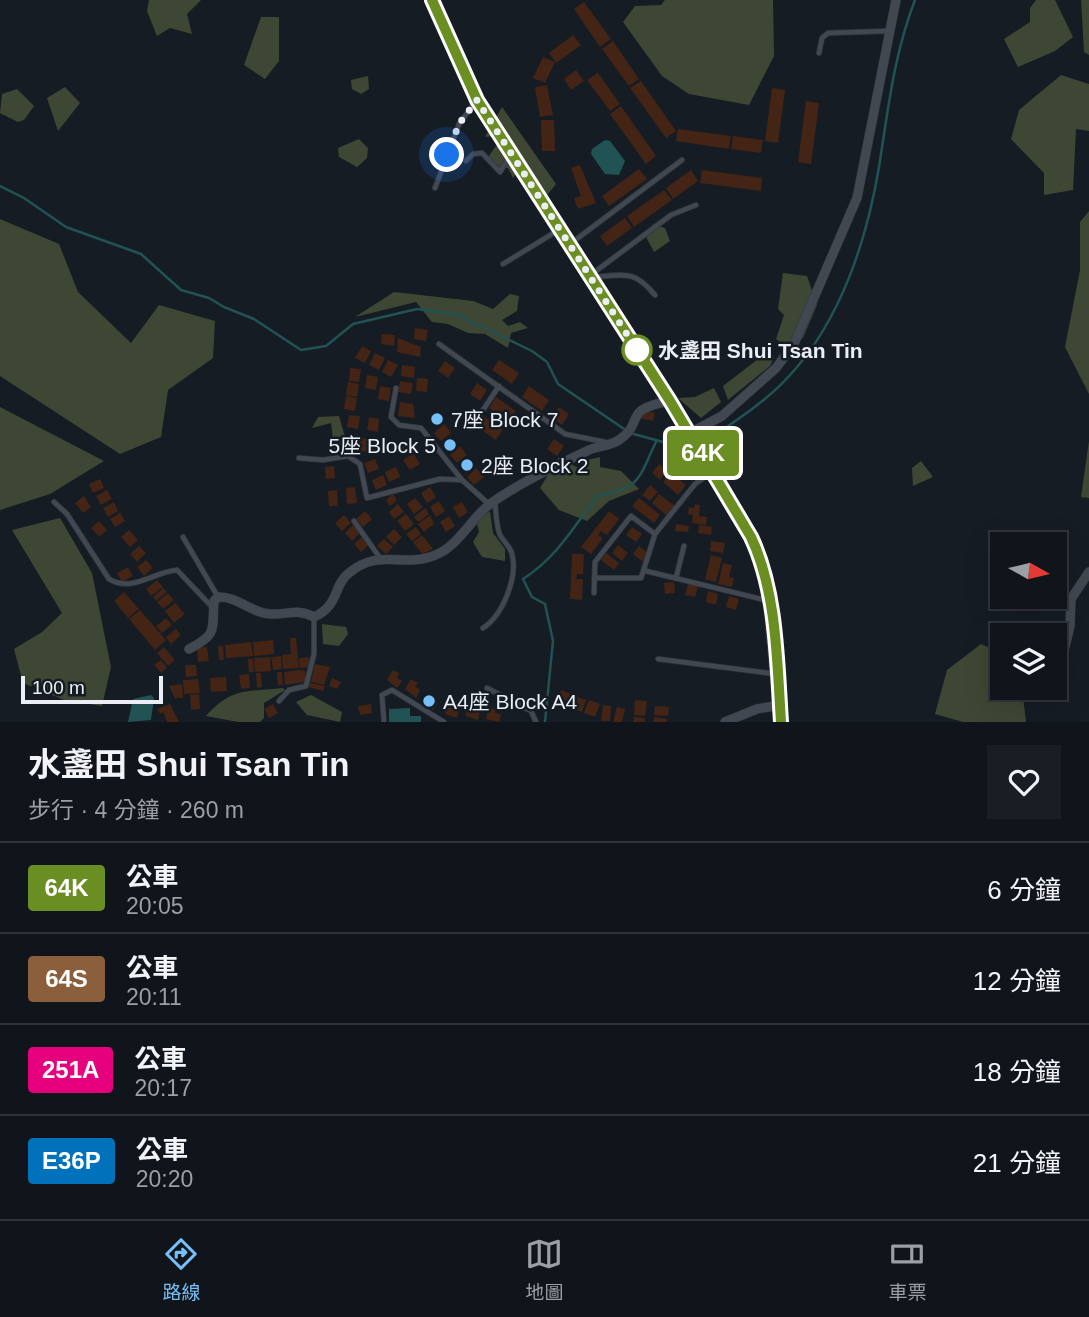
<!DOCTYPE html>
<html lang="zh-TW">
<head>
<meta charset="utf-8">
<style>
	:root { --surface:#10151b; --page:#191e24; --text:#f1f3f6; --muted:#9c9fa3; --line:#30343a; --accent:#77c0f7 }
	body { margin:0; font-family:Arial,"Noto Sans TC",sans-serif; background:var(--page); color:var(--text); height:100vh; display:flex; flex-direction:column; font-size:26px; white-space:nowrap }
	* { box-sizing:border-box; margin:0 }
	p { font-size:23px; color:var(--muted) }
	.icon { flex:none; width:38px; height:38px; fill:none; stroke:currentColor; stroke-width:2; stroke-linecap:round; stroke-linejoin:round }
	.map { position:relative; height:722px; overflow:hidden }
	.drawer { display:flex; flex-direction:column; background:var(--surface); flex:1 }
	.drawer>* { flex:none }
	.badge { padding:0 14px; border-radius:5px; font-size:24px; line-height:46px }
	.needle { width:46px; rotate:98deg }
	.tools { position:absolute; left:990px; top:532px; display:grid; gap:14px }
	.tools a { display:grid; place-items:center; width:77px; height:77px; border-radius:0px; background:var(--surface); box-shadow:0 7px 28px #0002,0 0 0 2px var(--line); font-size:35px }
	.scale { position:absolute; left:21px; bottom:18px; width:142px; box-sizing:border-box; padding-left:7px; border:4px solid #ebeff5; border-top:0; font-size:19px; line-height:24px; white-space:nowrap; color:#ebeff5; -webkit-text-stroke:5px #161c24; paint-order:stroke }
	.you { position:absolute; width:35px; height:35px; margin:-18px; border:5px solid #fff; border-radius:50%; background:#1a73e8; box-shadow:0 0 0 10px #1a73e833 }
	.map>.badge { position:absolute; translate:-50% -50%; box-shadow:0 0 0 4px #fff }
	.round { display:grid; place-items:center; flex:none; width:74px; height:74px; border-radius:0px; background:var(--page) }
	.headline { display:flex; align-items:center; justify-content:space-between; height:119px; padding:0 28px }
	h1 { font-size:33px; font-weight:700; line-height:52px }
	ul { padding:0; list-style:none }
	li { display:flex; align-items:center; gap:21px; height:91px; padding:0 28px; border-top:2px solid var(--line) }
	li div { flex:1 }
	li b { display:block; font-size:26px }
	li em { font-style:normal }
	li .badge { min-width:77px; font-weight:700; text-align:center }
	.tabs { display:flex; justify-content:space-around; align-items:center; height:98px; border-top:2px solid var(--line); background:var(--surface); font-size:19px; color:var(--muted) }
	.tabs a { display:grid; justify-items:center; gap:4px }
	.tabs .active { color:var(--accent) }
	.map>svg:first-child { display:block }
</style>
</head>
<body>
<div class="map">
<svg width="1089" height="722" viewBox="0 0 1089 722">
	<rect width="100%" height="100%" fill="#161c24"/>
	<path fill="#3e4733" d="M149,0H201L187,14L192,34L170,28L157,36L147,11Z
		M665,0H773L774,56L749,105L689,94L662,76L623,22L635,6L661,5Z
		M1036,0H1055L1073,37L1055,51L1018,67L1004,39L1030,22V8Z
		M1081,0H1089V55L1084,52Z
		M261,17H279V61L265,79L244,65Z
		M1061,75L1089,84V131L1076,129L1073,190L1044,195V173L1011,139L1019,110Z
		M368,76L369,89L361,94L352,89L351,80Z
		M65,87L80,103L58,131L47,98Z
		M17,89L34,106L24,120L18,122L0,113L2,94Z
		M502,107L556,184L544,199L524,164L513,178L508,168H498L488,157L504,135L485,137Z
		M359,139L368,148L367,158L357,167L339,157L338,148Z
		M1089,211V394L1065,347L1080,270V222Z
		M0,219L59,244L78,292L131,343L159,305L215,321L213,358L168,390L161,437L120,454L0,376Z
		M653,224L665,228L670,241L654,252L645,235Z
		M783,273L807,276L817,305L803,338L784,345L776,339L784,315L778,309Z
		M394,292L473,301L493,309L510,294L519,296L517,311L502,320L508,326L520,322L528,328L511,333L508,348L485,334L468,333L448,324L432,322L416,302L355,317Z
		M762,356L774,357L770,366L728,400L723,386Z
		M714,388L721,402L701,418L678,398L695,397Z
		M0,407L104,461L50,494L0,510Z
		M339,416L348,447L342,451L334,449L331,423L312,428L318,417Z
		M1089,441V498L1081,497Z
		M559,457L578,468L583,461L600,457V467L621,471L639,489L609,501L587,521L559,510L540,488Z
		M921,461L933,477L913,486L912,468Z
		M490,512L493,533L505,549V561L482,557L473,542L479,532L475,514Z
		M60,518L92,573L111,667L102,706L64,700L23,683L14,649L42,632L62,613L12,530Z
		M322,624L346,627L348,634L339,646L323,644Z
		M981,644L1003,654V688H1022L1026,722H963L935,714L947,670Z
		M283,688L285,690L264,703V718L260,722H238L206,716C232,687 246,692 283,688Z
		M311,695L342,712L340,722L307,715L296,702Z"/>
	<path fill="#215354" d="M605,140L610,141L625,161L619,175L605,174L591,154L592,149Z
		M151,695L154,698L151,720L128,722L133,699Z
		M410,708V716H421V722H389V709Z"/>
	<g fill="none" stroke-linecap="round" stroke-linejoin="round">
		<path stroke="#215354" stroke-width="2.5" d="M0,186L24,198L66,227L141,254L181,290L209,298L224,307L254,319L301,350L326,346L353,324L417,309L458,315L532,351L547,362L558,384L630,433L663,442L688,440
			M698,439L711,438C738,419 768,400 790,375C841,320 867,239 879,167C888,110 894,54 915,0
			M545,722L553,641L545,604L532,597L523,579C556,558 574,527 597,496C642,487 637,481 656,442"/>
	</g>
	<path fill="#432415" d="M584,2L611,39L600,47L574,9Z
		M573,35L581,45L556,63L549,53Z
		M613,41L639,79L629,86L602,49Z
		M543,57L555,62L545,83L533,78Z
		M576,70L584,81L571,90L564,79Z
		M598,73L620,104L610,111L587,80Z
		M641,81L676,131L666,138L630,88Z
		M547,85L553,115L540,117L535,87Z
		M772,88L785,90L778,143L765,141Z
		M806,101L819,103L811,164L798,162Z
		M621,106L656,156L646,164L610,114Z
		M541,120H554L555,151H542Z
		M678,129L731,136L729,149L676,141Z
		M733,136L763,140L761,153L731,149Z
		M580,165L596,203L578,209L574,198L581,196L571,168Z
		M639,169L647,179L609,206L602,196Z
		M691,170L698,181L673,199L666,188Z
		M702,170L762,178L761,191L700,183Z
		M664,190L672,200L634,227L627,216Z
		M625,218L632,228L607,246L600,236Z
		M415,328L428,330L426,341L414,339Z
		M382,334L395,335L394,346L381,344Z
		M398,338L421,347L420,357L397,352Z
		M362,346L371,351L365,363L355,358Z
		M375,353L385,358L379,370L369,365Z
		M388,360L398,365L391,377L382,372Z
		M499,360L519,373L512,384L492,370Z
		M445,361L455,368L448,378L438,371Z
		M402,365L415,367L414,378L401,376Z
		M350,368L361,369L359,382L349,381Z
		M367,375L378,377L376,390L365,388Z
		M417,378L428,379L427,392L416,391Z
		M400,381L413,383L411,394L398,392Z
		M348,382L359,384L357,397L346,395Z
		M477,383L487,390L480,401L470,394Z
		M380,386L391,388L389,401L378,399Z
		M529,386L549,400L542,411L522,397Z
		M346,396L357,398L355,411L344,409Z
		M496,397L516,411L509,421L489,408Z
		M400,402L413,404L415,418L398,416Z
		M559,407L569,414L562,425L552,418Z
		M438,410L445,419L436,427L429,418Z
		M641,410L655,413L653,421L639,418Z
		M349,415L360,416L358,429L347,427Z
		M483,416L503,429L496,440L476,426Z
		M369,417L379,419L378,432L367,430Z
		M444,424L451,433L441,441L434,433Z
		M451,436L458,445L449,453L441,444Z
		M359,438L370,439L368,452L357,451Z
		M554,439L564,446L557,456L547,449Z
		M401,440L413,441L412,452L400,451Z
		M460,446L467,455L457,463L450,455Z
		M413,453L420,464L410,470L403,460Z
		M469,457L476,465L466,474L459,465Z
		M375,459L379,469L368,473L364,463Z
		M659,464L667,470L660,480L652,473Z
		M334,466L335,478L326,479L325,467Z
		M396,467L400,477L389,482L385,472Z
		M476,468L484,477L474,485L467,477Z
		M670,472L686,485L678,495L663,482Z
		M383,475L387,485L376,490L372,480Z
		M100,479L104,488L93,493L89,484Z
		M650,485L658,492L650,501L642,495Z
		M355,487L357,503L347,504L346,488Z
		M430,487L436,497L427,503L421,493Z
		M107,490L112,499L101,505L96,496Z
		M337,490L338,506H329L328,491Z
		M393,494L397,500L390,506L386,500Z
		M659,494L675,506L667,516L652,503Z
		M84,496L91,507L83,513L75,503Z
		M415,498L423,507L414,514L407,504Z
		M639,498L660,515L654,523L632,506Z
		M439,501L445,511L436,517L430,507Z
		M114,502L118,511L108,517L103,508Z
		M462,502L468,512L459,518L453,507Z
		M398,504L404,512L394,519L389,512Z
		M695,504L700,505L699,516L707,517L706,525L692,523L693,515L688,514L689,507L694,508Z
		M425,508L429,514L419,522L414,517Z
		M365,511L372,519L363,527L356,519Z
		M609,511L619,519L607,535L601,531L598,535L603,538L591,554L581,547Z
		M120,513L125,521L115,527L110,519Z
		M406,514L414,524L405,531L397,521Z
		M344,515L351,523L342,531L335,523Z
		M430,515L434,524L424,532L418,524Z
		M449,516L455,526L446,532L440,522Z
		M99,521L107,530L99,537L91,528Z
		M676,524L689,526L688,532L675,531Z
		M353,525L360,533L352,541L345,533Z
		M699,525L712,527L711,535L698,533Z
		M416,527L421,534L412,541L406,534Z
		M632,527L642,534L636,542L626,535Z
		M394,529L402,537L394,545L386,537Z
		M129,530L138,540L130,547L121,537Z
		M422,535L433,549L422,554L413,542Z
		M363,536L370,544L361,552L354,544Z
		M384,539L393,547L386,554L377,546Z
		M711,541L725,543L723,553L710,551Z
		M618,545L628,553L622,561L612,553Z
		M139,546L146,553L137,562L130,554Z
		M639,546L649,554L643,562L633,554Z
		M606,553L619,563L614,570L601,560Z
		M572,554H584L583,574H577L576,579H583L582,600L570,599Z
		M711,555L722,558L716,582L705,579Z
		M146,560L153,568L144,576L137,567Z
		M723,563L732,565L729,577L734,578L732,587L718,584Z
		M128,567L133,576L122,582L117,573Z
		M157,580L163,587L151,596L146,589Z
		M674,582L675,593L665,594L664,583Z
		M688,584L698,586L695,597L685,595Z
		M163,588L167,592L156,601L153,597Z
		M708,591L718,594L716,605L706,602Z
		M124,592L139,609L128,618L114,601Z
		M168,593L174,600L163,609L157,602Z
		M729,596L739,599L736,610L726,607Z
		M175,603L185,614L174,623L165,611Z
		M140,610L166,640L155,650L129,619Z
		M166,618L172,625L162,633L156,626Z
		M176,629L181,635L171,644L166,637Z
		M290,638H296L299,668L283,669L282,655L291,654Z
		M273,640L274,654L254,656L253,642Z
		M251,642L253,656L226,658L225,645Z
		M218,646H223L224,660H219Z
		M164,647L175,660L168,666L157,653Z
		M207,647L209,661L198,662L197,648Z
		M281,656L282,669L273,670L271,657Z
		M270,657L271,671L255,672L254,658Z
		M309,657L310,667L300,668L299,658Z
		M248,659H253L254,672H249Z
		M161,660L167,668L161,673L154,665Z
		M315,664L330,667L324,685L311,682Z
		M185,665H196L197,676L186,677Z
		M299,670L305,671L306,682L285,685L284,672Z
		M393,670L399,673L397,678L402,681L397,688L387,680Z
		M277,672H282L283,685H278Z
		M256,673H261L262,687L257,688Z
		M249,674L250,688L241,689L239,675Z
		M226,677L227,691L211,692L210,678Z
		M332,678L341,682L337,689L329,686Z
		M198,679L200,693L184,694L183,680Z
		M411,679L418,683L415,687L420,690L416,698L405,689Z
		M310,683L325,686L323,691L308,687Z
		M182,684L183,698H175L169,686Z
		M561,690L572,694L568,707L557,703Z
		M429,692L435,696L433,700L438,703L433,710L423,702Z
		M199,694L200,709L191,710L190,695Z
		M575,696L586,700L582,712L571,708Z
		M589,700L600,704L595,717L584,713Z
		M635,700L647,701L645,716L634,715Z
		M446,702L454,703L453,708L459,709L457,718L445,714Z
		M170,704L179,722H167L163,712L160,714L157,709Z
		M273,704L278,713L269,718L264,709Z
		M371,704L372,713L360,715L358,706Z
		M467,704L480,711L478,720L466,716Z
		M603,705L611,706L610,721H601Z
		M655,706L669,707L668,716L654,715Z
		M617,707L625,709L622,722H613Z
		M488,708L496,709L495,713L501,714L499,722L486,719Z
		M634,717L645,718V722H633Z
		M654,717L668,719L667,722H653Z"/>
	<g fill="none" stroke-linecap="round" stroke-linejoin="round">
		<g stroke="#31353b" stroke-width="6">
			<path id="lane" d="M819,53L822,38L828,33L888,31
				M466,161L473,154L482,153L500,172L511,154
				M435,188L459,124L476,101
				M578,238L682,160
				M503,264L557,231
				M592,274L671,215L696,205
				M593,277C624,275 633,269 655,295
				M439,344L565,434L605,442
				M396,388L391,417L399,425L421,428L462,480
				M471,428L499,386
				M299,458L323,460L348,456L360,464L367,498L440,479L462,480L490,505
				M54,502L67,514L109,579C132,593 153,572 177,570L213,608
				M354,521L380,558
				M183,537L218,597
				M646,571L769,601
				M594,578H641L655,534L695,484L713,471
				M676,578L684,546
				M594,593L595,562L631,516L655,534
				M483,628C503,615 518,577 512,554C510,546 504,542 500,535C496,525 496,513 495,502
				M658,659L776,674
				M487,688L531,711L536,722
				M279,701L289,690L306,686L314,654V618
				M384,722L382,695L392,690L444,722"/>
		</g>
		<g stroke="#31353b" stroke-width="10">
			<path id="street" d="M690,433L722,416L776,368L794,344L857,198L896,0
				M189,649C218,634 212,630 214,601L218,597C238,596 252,614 271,614C288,615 297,608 314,617C340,605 333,585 349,573C382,545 409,573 445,550C462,539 473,517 490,504C519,483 556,466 589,450C598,446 610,446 619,440C646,422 620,410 670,401
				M1063,655L1070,626L1071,599L1089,572
				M725,722L757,709L780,705"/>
		</g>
		<g stroke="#31353b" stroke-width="14">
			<path id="secondary" d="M432,0L477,100L720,481L760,556L769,594L781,722"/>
		</g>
		<use href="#lane" stroke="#414851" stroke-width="4.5"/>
		<use href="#street" stroke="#414851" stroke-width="9"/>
		<use href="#secondary" stroke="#695858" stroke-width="12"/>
	</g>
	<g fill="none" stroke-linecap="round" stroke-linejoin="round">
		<g stroke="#fff" stroke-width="16">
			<path id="line" d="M432,0L477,100L670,401L751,537C777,592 777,662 781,722"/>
		</g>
		<use href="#line" stroke="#6b8e23" stroke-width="10"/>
		<path stroke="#ebeff5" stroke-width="7" stroke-dasharray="0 12.6" d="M447,155L459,124L477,100L637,350"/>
	</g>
	<circle fill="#fff" stroke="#6b8e23" stroke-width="3.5" cx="637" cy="350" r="14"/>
	<g fill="#77c0f7" stroke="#161c24" stroke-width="2.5">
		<circle cx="437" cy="419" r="7"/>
		<circle cx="450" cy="445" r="7"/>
		<circle cx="467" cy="465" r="7"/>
		<circle cx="429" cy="701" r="7"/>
	</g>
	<g text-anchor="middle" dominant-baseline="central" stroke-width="5" stroke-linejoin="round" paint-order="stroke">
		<g font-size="21" font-weight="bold" fill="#ebeff5" stroke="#161c24" text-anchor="start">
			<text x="658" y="350">水盞田 Shui Tsan Tin</text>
		</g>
		<g font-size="21" fill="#ebeff5" stroke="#161c24" text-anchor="start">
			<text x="451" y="419">7座 Block 7</text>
			<text x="436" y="445" text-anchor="end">5座 Block 5</text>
			<text x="481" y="465">2座 Block 2</text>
			<text x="443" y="701">A4座 Block A4</text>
		</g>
	</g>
</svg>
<div class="tools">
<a><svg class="needle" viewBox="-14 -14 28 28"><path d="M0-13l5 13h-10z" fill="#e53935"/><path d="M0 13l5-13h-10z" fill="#9c9fa3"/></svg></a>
<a><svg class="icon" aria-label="layers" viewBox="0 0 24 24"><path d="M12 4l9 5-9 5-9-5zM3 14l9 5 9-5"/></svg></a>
</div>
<div class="scale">100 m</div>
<div class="you" style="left:447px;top:155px"></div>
<b class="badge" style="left:703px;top:453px;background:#6b8e23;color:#fff">64K</b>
</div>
<section class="drawer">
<div class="headline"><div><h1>水盞田 Shui Tsan Tin</h1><p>步行 · 4 分鐘 · 260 m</p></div><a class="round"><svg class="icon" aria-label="heart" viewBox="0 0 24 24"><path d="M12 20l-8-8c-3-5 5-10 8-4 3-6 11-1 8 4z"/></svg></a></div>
<ul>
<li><span class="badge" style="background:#6b8e23;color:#fff">64K</span><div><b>公車</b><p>20:05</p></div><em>6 分鐘</em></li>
<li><span class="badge" style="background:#8b5e3c;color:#fff">64S</span><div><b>公車</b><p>20:11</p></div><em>12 分鐘</em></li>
<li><span class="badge" style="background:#e6007e;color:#fff">251A</span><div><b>公車</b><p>20:17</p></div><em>18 分鐘</em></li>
<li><span class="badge" style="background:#0072bc;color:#fff">E36P</span><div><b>公車</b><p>20:20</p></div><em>21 分鐘</em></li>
</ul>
</section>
<nav class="tabs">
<a class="active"><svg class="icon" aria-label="directions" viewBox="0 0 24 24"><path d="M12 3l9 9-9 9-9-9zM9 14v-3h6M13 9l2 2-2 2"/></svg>路線</a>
<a><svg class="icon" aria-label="map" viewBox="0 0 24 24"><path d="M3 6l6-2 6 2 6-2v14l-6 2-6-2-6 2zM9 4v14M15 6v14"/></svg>地圖</a>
<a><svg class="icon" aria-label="tickets" viewBox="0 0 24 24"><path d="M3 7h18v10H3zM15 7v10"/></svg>車票</a>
</nav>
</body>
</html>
